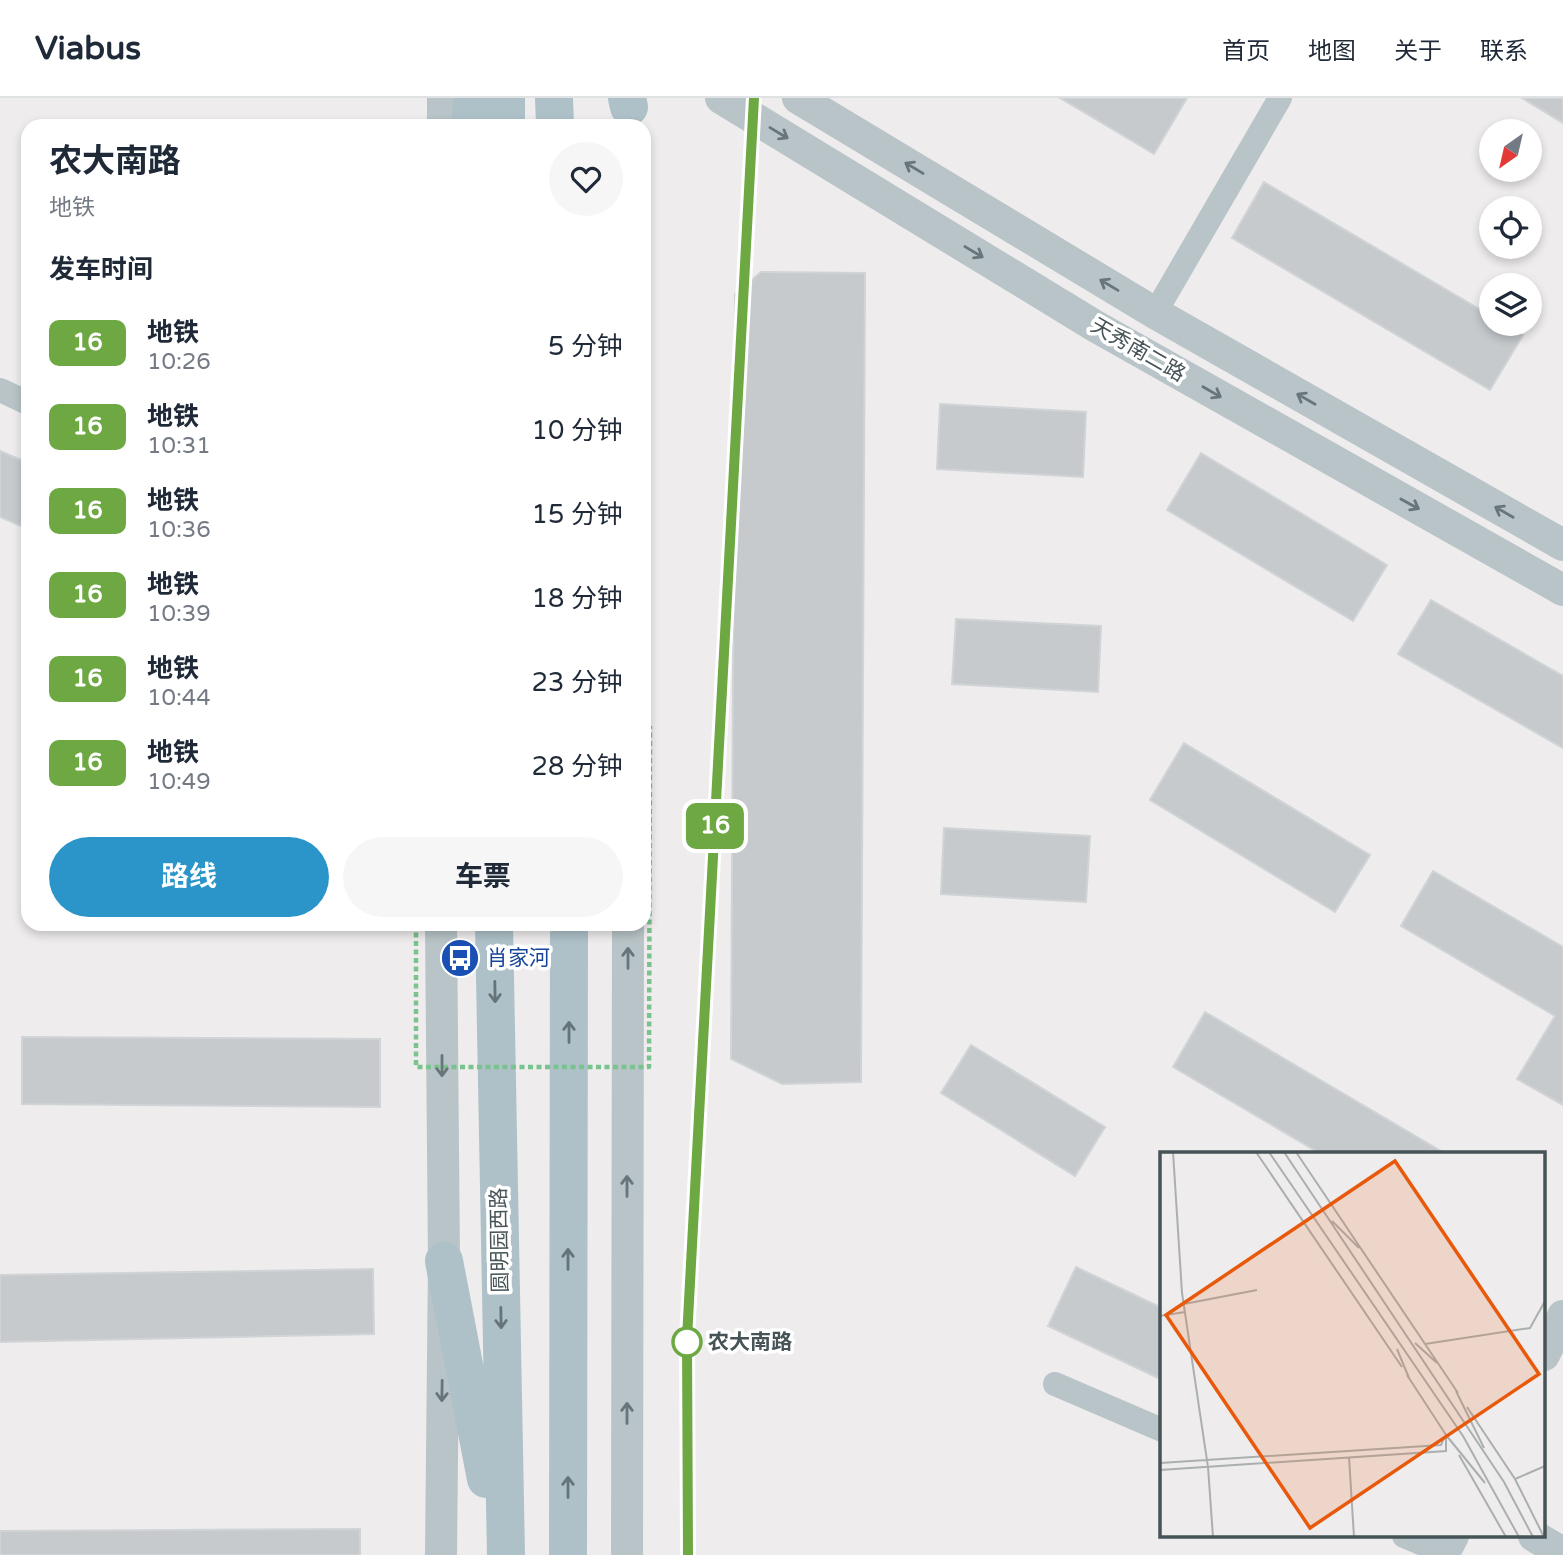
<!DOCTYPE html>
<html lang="zh">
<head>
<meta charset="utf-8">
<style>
	:root { --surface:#fff; --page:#f6f6f7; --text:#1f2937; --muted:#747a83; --line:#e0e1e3; --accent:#2b95ca }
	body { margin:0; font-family:"Varela Round","Noto Sans SC",sans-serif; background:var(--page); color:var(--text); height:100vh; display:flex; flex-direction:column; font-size:26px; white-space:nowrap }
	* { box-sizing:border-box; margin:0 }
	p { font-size:23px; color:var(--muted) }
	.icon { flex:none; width:38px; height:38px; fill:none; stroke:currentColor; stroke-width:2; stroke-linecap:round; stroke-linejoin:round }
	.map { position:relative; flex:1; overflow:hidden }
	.side { position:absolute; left:21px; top:21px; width:630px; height:812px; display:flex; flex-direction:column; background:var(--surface); border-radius:21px; box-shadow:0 4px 10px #0003 }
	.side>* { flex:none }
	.badge { padding:0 14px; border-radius:10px; font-size:24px; line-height:46px }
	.needle { width:46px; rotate:214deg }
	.controls { position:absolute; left:1479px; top:21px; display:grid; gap:14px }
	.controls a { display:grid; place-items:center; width:63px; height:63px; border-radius:50%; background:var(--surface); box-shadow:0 4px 10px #0003; font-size:35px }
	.map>.badge { position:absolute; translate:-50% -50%; box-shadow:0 0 0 4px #fff }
	h2 { padding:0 28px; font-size:26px; line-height:63px }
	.round { display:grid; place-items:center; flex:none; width:74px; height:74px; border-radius:37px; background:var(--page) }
	.overview { display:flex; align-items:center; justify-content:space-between; height:119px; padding:0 28px }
	h1 { font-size:33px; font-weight:700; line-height:52px }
	.button { display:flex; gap:14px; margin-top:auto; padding:14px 28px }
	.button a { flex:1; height:80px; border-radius:42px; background:var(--accent); color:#fff; font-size:28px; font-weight:700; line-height:80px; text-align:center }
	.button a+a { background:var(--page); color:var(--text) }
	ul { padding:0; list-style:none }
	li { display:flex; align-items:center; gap:21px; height:84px; padding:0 28px }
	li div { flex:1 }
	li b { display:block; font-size:26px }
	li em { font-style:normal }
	li .badge { min-width:77px; font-weight:700; text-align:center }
	header { display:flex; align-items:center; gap:42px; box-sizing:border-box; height:98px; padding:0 35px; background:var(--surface); border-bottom:2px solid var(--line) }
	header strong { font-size:33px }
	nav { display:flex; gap:38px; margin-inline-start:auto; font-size:24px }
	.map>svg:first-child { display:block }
</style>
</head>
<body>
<header>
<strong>Viabus</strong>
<nav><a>首页</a><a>地图</a><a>关于</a><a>联系</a></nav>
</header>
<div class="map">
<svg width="1563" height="1457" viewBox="0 0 1563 1457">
	<rect width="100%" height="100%" fill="#eeecec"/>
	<path fill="#c6cacd" stroke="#d0d4d7" stroke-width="2" d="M1060,0H1187L1154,56Z
		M1522,0H1563V25Z
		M1264,84L1491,218V226H1504L1523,237L1490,292L1232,140Z
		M761,174L865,175L861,984L782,986L731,961L735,196Z
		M940,306L1086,314L1083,379L937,371Z
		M0,353L28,365V431L0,419Z
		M1201,355L1387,467L1353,523L1167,412Z
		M1431,502L1563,578V650L1398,556Z
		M956,521L1101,528L1098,594L952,586Z
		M1184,645L1370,757L1335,814L1150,702Z
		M944,730L1090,738L1086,804L941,796Z
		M1433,773L1563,849V1007L1517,981L1555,918L1401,828Z
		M1205,914L1446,1056H1321L1173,969Z
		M22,939L380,941V1009L22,1006Z
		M971,947L1105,1029L1075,1078L941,995Z
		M1076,1169L1162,1210V1282L1048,1228Z
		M373,1171L374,1236L0,1244V1177Z
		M360,1431V1457H0V1433Z"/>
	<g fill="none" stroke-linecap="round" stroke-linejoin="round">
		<path stroke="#b8c4c7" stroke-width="24" d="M1155,215L1280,0
			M0,292L28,305
			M1055,1286L1162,1332
			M1404,1438L1444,1455"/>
		<path stroke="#b8c4c7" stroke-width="32" d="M721,0L1095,228L1563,492
			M798,0L1155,215L1563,447
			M443,28V0
			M1544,1257L1563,1218
			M1534,1438L1563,1455
			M441,1457L444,1163L441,826
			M627,1457L628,826
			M1443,1457L1453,1438"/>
		<path stroke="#aec1c8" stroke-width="38" d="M506,0V28
			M554,0L555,28
			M627,0L629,9
			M471,28L472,0
			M494,826L506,1457
			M444,1163L486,1381
			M568,1457L569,826"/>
		<path stroke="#79c38e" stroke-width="4.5" stroke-dasharray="5 3.5" stroke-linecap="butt" d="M416,826V969H649L650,628"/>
	</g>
	<defs><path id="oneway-shaft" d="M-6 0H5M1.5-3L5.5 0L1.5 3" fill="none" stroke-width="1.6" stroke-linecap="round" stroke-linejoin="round" transform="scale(1.75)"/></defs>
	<g stroke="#687579">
		<use href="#oneway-shaft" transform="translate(779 35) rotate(31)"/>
		<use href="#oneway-shaft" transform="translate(914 70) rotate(-149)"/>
		<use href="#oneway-shaft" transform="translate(974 154) rotate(31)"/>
		<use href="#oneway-shaft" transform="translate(1109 187) rotate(-149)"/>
		<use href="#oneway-shaft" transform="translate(1212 294) rotate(30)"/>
		<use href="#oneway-shaft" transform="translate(1306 301) rotate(-150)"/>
		<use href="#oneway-shaft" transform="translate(1410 406) rotate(29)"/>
		<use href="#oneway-shaft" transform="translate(1504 414) rotate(-150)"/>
		<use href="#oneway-shaft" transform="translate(628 860) rotate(-90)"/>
		<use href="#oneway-shaft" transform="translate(442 968) rotate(90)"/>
		<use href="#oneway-shaft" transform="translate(627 1088) rotate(-90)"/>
		<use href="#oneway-shaft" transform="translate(442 1293) rotate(91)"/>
		<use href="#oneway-shaft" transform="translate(627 1315) rotate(-90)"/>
	</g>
	<g stroke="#657479">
		<use href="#oneway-shaft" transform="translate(495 894) rotate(89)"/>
		<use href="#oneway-shaft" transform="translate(569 934) rotate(-90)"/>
		<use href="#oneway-shaft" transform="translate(568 1161) rotate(-90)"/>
		<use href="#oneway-shaft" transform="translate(501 1220) rotate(89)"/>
		<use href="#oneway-shaft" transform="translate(568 1389) rotate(-90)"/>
	</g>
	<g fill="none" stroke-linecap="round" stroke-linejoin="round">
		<g stroke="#fff" stroke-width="16">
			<path id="line" d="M688,1457L687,1240L754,0"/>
		</g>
		<use href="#line" stroke="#6da843" stroke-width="10"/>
	</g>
	<defs>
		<g id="bus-disc" transform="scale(2.0125)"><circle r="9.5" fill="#1a4fb4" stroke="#fff"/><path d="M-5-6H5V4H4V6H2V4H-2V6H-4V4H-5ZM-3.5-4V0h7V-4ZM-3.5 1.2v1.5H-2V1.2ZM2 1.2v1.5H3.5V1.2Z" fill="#fff"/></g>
	</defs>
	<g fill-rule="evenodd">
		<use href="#bus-disc" x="460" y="860"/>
	</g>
	<circle fill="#fff" stroke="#6da843" stroke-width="3.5" cx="687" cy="1244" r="14"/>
	<g text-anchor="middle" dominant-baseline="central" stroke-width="7" stroke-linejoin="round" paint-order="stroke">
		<g font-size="21" fill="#465357" stroke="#fff">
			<text transform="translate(1138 252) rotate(30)">天秀南二路</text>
			<text transform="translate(500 1142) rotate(-91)">圆明园西路</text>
		</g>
		<g font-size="21" fill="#164399" stroke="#fff" text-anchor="start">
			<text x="487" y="860">肖家河</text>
		</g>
		<g font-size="21" font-weight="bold" fill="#465357" stroke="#fff" text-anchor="start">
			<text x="708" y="1244">农大南路</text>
		</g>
	</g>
	<g transform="translate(1160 1054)">
		<rect width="385" height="385" fill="#eeecec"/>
		<path fill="none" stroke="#abafb0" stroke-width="2" d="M13,0L22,141L48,315L53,385M96,0L242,215M109,0L303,284L359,385M124,0L344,330L373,385M136,0L298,241M172,69L199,96M24,152L97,138M0,164L25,160M255,191L277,211M265,192L370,176L385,149M237,197L249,226M247,223L288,286M296,239L324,296M307,255L355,327L384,385M286,283L325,331M299,303L346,385M189,305L194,385M0,311L281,293L284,286M0,318L286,299V283M355,327L385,314"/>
		<path fill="#e8590c" fill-opacity="0.15" stroke="#e8590c" stroke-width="3.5" d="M235,9L379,222L150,376L6,163Z"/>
		<rect width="385" height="385" fill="none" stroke="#465357" stroke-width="3.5"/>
	</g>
</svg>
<div class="controls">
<a><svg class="needle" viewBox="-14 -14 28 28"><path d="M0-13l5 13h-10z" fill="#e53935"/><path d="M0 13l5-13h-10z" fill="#747a83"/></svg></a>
<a><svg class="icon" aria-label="locate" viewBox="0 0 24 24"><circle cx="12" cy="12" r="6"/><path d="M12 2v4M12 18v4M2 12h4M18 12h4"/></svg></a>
<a><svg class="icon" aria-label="layers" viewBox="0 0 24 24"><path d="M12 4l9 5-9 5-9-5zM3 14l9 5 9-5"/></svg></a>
</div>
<b class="badge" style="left:715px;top:728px;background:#6da843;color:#fff">16</b>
<section class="side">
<div class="overview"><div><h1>农大南路</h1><p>地铁</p></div><a class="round"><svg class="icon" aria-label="heart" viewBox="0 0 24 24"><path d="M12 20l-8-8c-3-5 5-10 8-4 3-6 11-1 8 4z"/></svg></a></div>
<h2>发车时间</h2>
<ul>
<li><span class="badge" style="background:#6da843;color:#fff">16</span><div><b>地铁</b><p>10:26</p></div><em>5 分钟</em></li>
<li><span class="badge" style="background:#6da843;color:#fff">16</span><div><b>地铁</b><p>10:31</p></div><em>10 分钟</em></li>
<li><span class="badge" style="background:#6da843;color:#fff">16</span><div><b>地铁</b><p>10:36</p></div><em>15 分钟</em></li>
<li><span class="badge" style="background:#6da843;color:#fff">16</span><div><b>地铁</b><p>10:39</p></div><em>18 分钟</em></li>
<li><span class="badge" style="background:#6da843;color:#fff">16</span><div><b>地铁</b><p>10:44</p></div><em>23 分钟</em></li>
<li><span class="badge" style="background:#6da843;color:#fff">16</span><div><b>地铁</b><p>10:49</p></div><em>28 分钟</em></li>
</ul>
<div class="button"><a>路线</a><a>车票</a></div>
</section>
</div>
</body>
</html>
